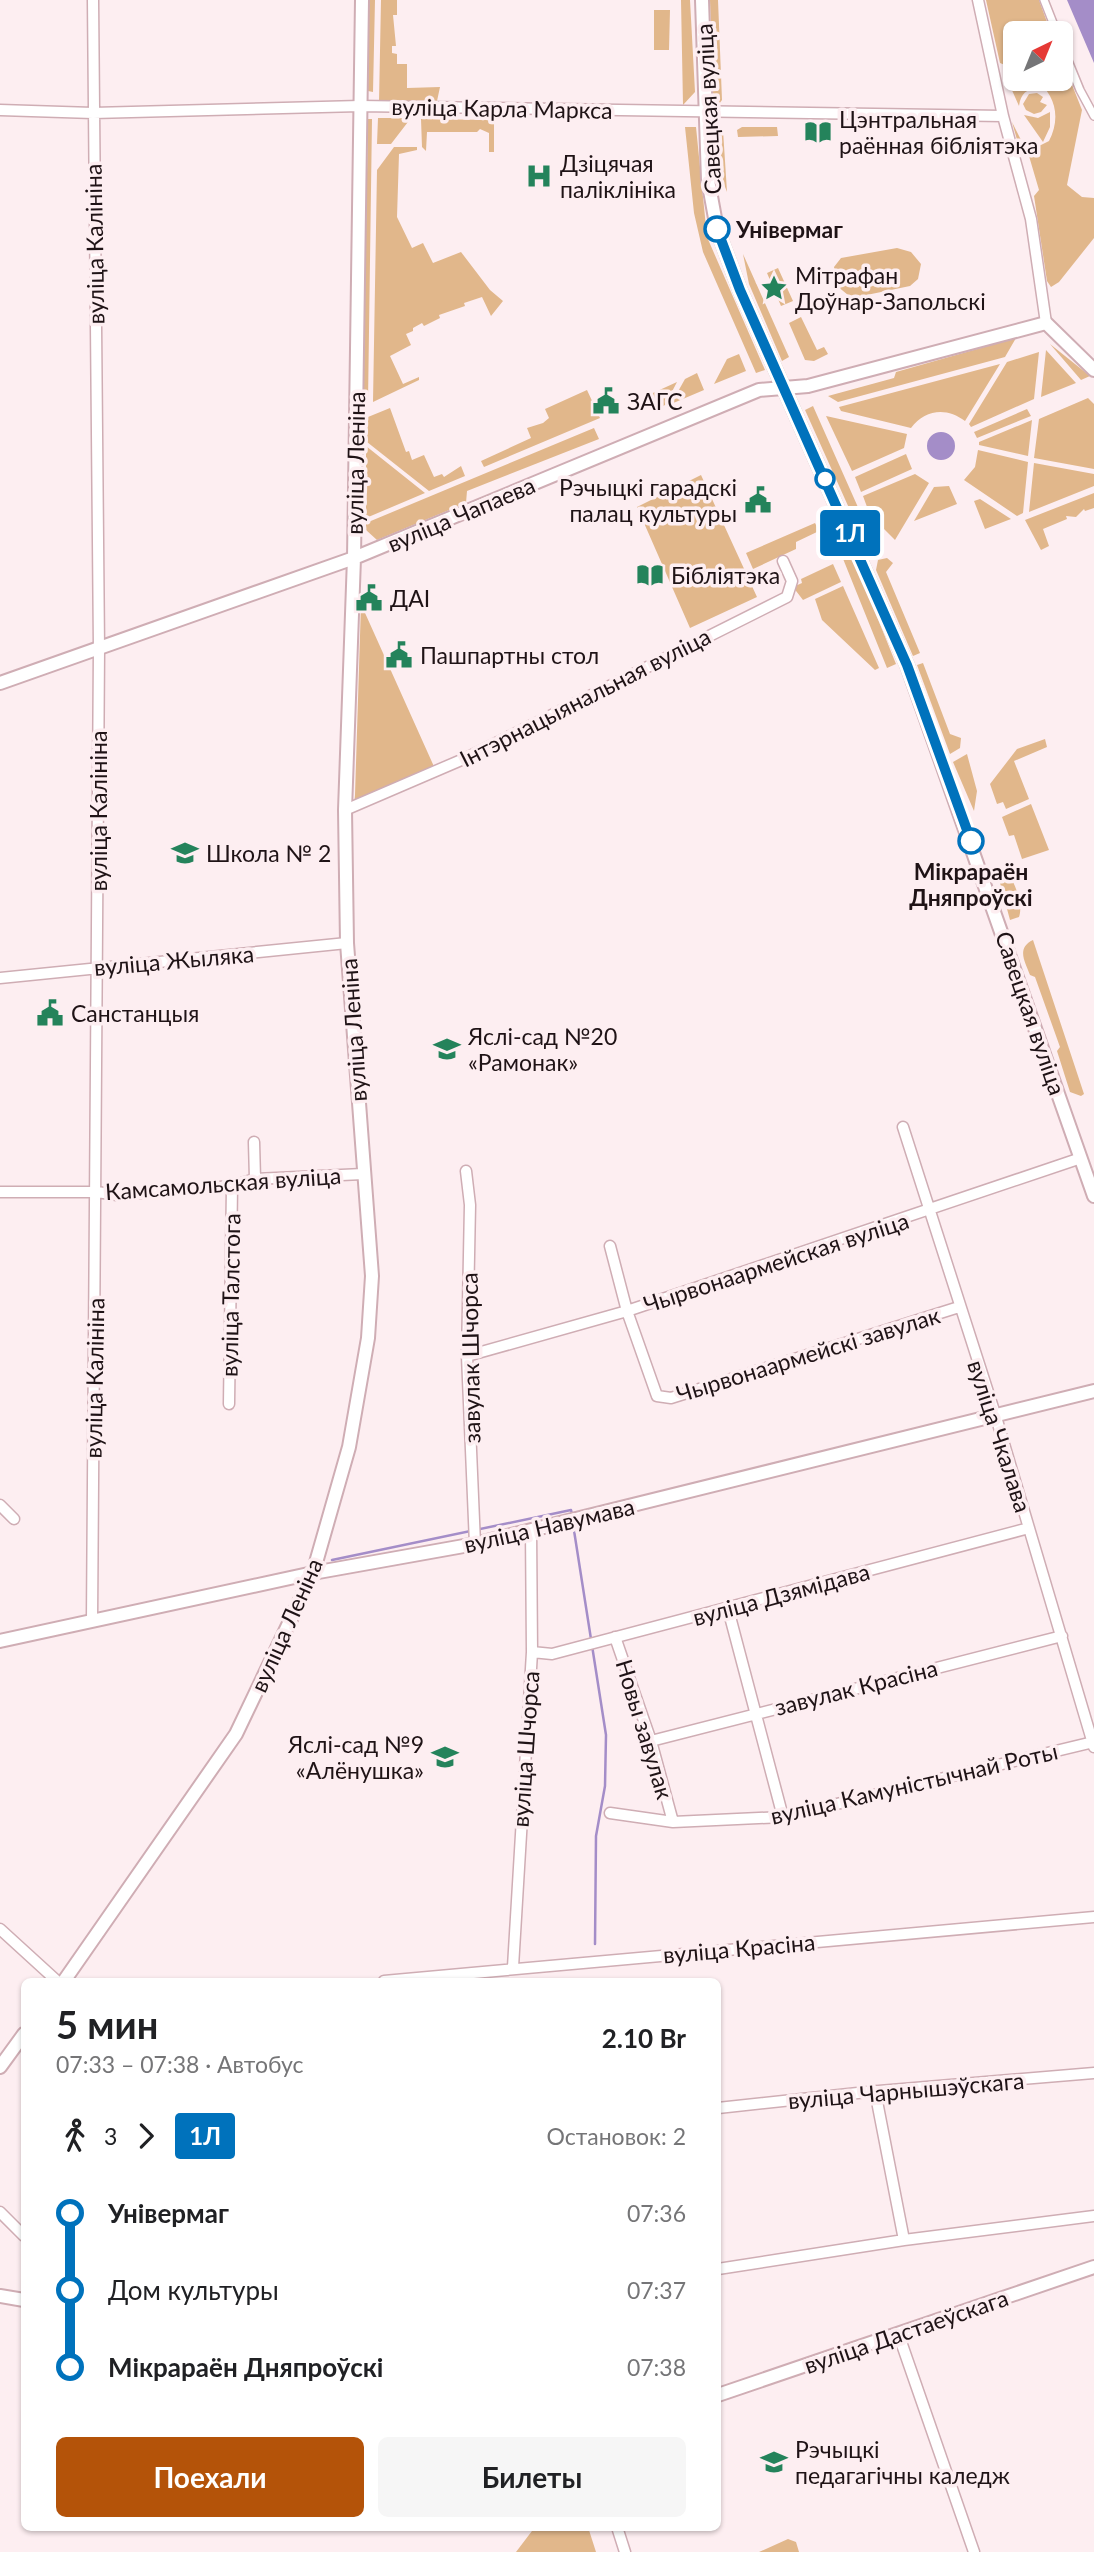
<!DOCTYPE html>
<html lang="ru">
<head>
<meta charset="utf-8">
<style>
	:root { --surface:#fff; --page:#f6f6f6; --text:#202124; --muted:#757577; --accent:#b45309 }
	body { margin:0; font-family:Lato,sans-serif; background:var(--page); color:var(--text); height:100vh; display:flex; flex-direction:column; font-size:26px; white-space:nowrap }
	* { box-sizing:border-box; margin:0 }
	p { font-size:23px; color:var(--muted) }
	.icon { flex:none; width:38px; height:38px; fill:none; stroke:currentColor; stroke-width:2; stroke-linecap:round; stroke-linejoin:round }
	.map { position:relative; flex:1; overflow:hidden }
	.panel { position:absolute; left:21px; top:1978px; width:700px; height:553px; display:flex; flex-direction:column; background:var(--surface); border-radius:10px; box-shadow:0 2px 5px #0004 }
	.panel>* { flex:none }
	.badge { padding:0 14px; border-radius:5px; font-size:24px; line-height:46px }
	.needle { width:46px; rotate:43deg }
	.tools { position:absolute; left:1003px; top:21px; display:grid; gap:14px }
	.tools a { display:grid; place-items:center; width:70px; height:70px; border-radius:10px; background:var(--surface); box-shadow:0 2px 5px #0004; font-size:35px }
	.map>.badge { position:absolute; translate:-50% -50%; box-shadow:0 0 0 4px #fff }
	.legs { display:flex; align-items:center; gap:10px; height:77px; padding:0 35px; font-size:23px }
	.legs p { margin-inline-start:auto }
	.summary { display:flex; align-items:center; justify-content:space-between; height:119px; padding:0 35px }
	h1 { font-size:38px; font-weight:700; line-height:52px }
	.primary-button { display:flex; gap:14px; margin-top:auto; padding:14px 35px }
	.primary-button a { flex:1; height:80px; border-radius:10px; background:var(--accent); color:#fff; font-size:28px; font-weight:700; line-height:80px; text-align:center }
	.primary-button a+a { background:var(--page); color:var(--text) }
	ul { padding:0 35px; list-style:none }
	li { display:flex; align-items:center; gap:24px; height:77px; font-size:26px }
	li i { display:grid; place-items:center; width:10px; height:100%; margin:0 9px; background:currentColor }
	li i::after { content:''; width:18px; height:18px; margin:-9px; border:5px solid; border-radius:50%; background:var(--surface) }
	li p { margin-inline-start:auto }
	li:first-child i { background:linear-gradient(#0000 50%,currentColor 0) }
	li:last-child i { background:linear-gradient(currentColor 50%,#0000 0) }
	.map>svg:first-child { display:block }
</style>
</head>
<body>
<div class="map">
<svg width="1094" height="2552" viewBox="0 0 1094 2552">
	<rect width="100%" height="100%" fill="#fdeef1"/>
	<path fill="#e1b78b" d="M369,0H375L373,92L368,91Z
		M381,0H397V15H393L396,46H392V53L397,54V64H407V88L440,87L437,101L379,102Z
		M681,0H690L695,92L683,105Z
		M710,0H718L722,100L719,104L713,93Z
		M986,0H1039L1051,33H1015V69L1000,63Z
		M654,10H670L669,50H654Z
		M1061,57L1082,110L1067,185L1082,197L1094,198V238L1059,282L1051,287L1047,281L1034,196L1039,190L1029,156L1021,154L1012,122L1027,152L1049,141C1061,118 1056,94 1034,79H1060Z
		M1003,70L1015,73V79H1027L1042,89C1028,88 1021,92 1019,106Z
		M1037,93L1043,97L1040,102L1047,105L1041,112L1034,114L1026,110L1023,104L1029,94Z
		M1050,112V127L1043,142L1024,115L1038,118Z
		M378,118H411L391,144H377Z
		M368,119H372L368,402L363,387Z
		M421,119L494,120V152H489V133L480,129L477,132H427L426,151L422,147Z
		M716,126L723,130L727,192L717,166Z
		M685,127H696L707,237L765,370L756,373L703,252L694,213Z
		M742,127H777L778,136L738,137L737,130Z
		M394,147H417V150L399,154L397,217L412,248L423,243L433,263L461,252L490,290L503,301L491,316L482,297L464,303L465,306L439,315L440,318L424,326L422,323L413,328V331L406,334L411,345L390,356L403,384L419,377V380L373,402L377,170Z
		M897,248L911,252L921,264L918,279L910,286L857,297L848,295L837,286L834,267L841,258Z
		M743,254L789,357L782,361L749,284Z
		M778,268L793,301L781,306L767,273Z
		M801,317L817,350L824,347L828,354L814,361L805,360L789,323Z
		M1016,338L1005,357L838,402L828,396L894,378L896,372Z
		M1050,344L1090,376L1081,380Z
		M1046,350L1076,383L1041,397Z
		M1039,352L1034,399L971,427L969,424L1007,362Z
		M739,354L746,371L714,384L727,359Z
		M1000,364L965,421C947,407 925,409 911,428L841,411L839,407Z
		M697,373L704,390L671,404L685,379Z
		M677,382L665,405L655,411L646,408L642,398Z
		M587,390L600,418L484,467L481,461L531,438L527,428L543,423L549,418L545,409Z
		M1088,398L1094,404V469L1034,458L1039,419Z
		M813,406L877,550L868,546L862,537L805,410Z
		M390,408L406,452L409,451L412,460L424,455L434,477L442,474L444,477L461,466L465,476L429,491L367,442L368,417Z
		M1027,409L1031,416L977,438L974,432Z
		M826,416L907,434L904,448L852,471Z
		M1032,420L1028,456L979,445V442Z
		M594,428L599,439L467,491L466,503L377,540L366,530V523Z
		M366,446L425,493L366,518Z
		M978,450L1028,462L1023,513L1017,516L964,480L975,467Z
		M906,454L912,469L861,492L855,477Z
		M1034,463L1094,474V486L1029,512Z
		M915,474L929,483L895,540L870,515L863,496Z
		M701,475L757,597L690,628L637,507Z
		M949,486L957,504L914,521L934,487Z
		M1094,493V508L1085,511L1084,509L1076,517L1066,516L1067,519L1043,529L1049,546L1041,550L1025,520Z
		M980,499L1011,519L985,529L974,501Z
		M831,517L841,527L896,664L887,668L827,519Z
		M815,523L819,531L796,542V549L753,569L746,553Z
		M887,558L893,563L886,572L920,653L913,656L876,570L878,560Z
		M833,564L841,582L803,600L793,587L802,583L801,579Z
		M843,586L879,668L875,670L822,620L815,599Z
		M361,604L436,771L354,806L355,795Z
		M923,663L950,734L961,738L960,748L950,754L917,665Z
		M1045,739L1047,747L1014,761L1029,799L1006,809L1003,802L997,804L990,784L1017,749Z
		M967,754L977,791L974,811L953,762Z
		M1031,804L1049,850L1022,859L1014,835L1009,836L1002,817Z
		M1002,867C1013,875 1024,904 1019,917L1010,920L996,868Z
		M1033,940L1084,1094L1081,1096L1070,1092L1057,1051L1060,1047L1035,977L1030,975C1025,962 1016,948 1033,940Z
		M535,2527H588L596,2552H516Z
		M788,2539L796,2542L799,2552H759Z"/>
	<path fill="#a48dc8" d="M1067,0H1094V63Z
		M927 446a14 14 0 1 1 28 0a14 14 0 1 1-28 0Z"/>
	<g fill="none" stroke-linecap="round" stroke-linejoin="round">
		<path stroke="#a48dc8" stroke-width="2.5" d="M573,1524L606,1735L605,1786L596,1836L595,1944
			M332,1560L571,1510L572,1514"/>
		<g stroke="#cfadb4" stroke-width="10">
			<path id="pedestrian" d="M1044,0L1057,33
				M1060,41L1080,90L1094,116"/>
		</g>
		<g stroke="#cfadb4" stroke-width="13">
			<path id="minor" d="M978,0L1003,116L1031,219L1046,323
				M0,110L93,113L360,106L1003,116
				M345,810L466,758L787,597L792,581L783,561
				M0,978L347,943
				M903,1127L996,1417L1094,1747
				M254,1142L255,1179
				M466,1171L470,1205L467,1356L475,1544
				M0,1192H97L117,1195L232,1186L255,1179L363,1174
				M610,1246L627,1311L657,1396L671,1398L959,1307
				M467,1356L627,1311L1081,1158
				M229,1404L232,1186
				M0,1505L14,1519
				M728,1609L783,1817
				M92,1621L99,649L93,0
				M615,1637L651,1741L673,1822
				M532,1652L552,1654L1029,1528
				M651,1741L1062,1636
				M610,1813L673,1822L783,1817L1093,1742
				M0,1929L57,1981
				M513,1967L532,1652L531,1530
				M384,1981L1094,1917
				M875,2091L904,2240
				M718,2108L867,2092L1094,2073
				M0,2212L24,2236
				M718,2269L904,2240L1094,2216
				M898,2333L974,2552
				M617,2527L625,2552"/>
		</g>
		<g stroke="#cfadb4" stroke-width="16">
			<path id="tertiary" d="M702,0L708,180L717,229L740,290L907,665L1094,1196
				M0,683L354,558L759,390L808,386L1046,323L1094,370
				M0,1641L313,1573L475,1544L1094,1391
				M64,1981L236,1734L313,1573L349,1447L368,1338L372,1276L347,943L345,810L354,558L362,0
				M0,2067L24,2034
				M0,2296L24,2300
				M718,2395L1094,2267"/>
		</g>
		<use href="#pedestrian" stroke="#fff" stroke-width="7"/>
		<use href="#minor" stroke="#fff" stroke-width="10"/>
		<use href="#tertiary" stroke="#fff" stroke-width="12"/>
	</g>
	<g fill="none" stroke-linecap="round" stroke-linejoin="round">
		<g stroke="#fff" stroke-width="16">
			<path id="line-1" d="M717,229L740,290L907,665L971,841"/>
		</g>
		<use href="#line-1" stroke="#0072bc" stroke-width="10"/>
	</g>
	<defs>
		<g id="library-bare" transform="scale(2.1)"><path d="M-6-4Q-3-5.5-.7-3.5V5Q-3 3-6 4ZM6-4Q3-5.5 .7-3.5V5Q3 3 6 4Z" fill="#24835b" stroke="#fdeef1" stroke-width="2.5" paint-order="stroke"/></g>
		<g id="hospital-bare" transform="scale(2.1)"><path d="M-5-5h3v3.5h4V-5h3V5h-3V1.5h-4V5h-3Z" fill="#24835b" stroke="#fdeef1" stroke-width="2.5" paint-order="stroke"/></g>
		<g id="sight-bare" transform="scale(2.1)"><path d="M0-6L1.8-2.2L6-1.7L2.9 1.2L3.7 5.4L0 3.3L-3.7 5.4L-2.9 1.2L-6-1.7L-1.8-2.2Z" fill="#24835b" stroke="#fdeef1" stroke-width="2.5" paint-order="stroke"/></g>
		<g id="civic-bare" transform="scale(2.1)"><path d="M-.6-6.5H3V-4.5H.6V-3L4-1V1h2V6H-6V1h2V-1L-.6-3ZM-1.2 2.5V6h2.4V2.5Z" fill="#24835b" stroke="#fdeef1" stroke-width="2.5" paint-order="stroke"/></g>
		<g id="school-bare" transform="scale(2.1)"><path d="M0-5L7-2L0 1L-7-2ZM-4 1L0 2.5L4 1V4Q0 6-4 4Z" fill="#24835b" stroke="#fdeef1" stroke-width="2.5" paint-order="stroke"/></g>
		<g id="university-bare" transform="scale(2.1)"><path d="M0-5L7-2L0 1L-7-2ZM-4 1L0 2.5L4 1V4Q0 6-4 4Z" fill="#24835b" stroke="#fdeef1" stroke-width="2.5" paint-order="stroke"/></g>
	</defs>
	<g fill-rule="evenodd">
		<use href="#library-bare" x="818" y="132"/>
		<use href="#hospital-bare" x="539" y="176"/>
		<use href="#sight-bare" x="774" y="288"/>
		<use href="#civic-bare" x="606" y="401"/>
		<use href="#civic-bare" x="758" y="500"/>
		<use href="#library-bare" x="650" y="575"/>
		<use href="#civic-bare" x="369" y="598"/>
		<use href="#civic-bare" x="399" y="655"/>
		<use href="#school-bare" x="185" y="853"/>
		<use href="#civic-bare" x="50" y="1013"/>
		<use href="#school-bare" x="447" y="1049"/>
		<use href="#school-bare" x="445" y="1757"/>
		<use href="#university-bare" x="774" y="2462"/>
	</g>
	<g fill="#fff" stroke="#0072bc" stroke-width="3.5">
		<circle cx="717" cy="229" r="12"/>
		<circle cx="825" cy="479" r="9"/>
		<circle cx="971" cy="841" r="12"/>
	</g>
	<g text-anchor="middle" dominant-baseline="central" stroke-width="7" stroke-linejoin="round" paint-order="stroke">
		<g font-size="23" fill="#1f1316" stroke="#fdeef1">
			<text transform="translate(502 108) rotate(1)">вуліца Карла Маркса</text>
			<text transform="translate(708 109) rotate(-93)">Савецкая вуліца</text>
			<text transform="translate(94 244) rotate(-91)">вуліца Калініна</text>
			<text transform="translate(355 463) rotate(-89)">вуліца Леніна</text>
			<text transform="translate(461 514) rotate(-23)">вуліца Чапаева</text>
			<text transform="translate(585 697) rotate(-27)">Інтэрнацыянальная вуліца</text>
			<text transform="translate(98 811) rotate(-90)">вуліца Калініна</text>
			<text transform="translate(174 960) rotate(-5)">вуліца Жыляка</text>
			<text transform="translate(1031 1013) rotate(71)">Савецкая вуліца</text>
			<text transform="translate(353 1030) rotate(-94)">вуліца Леніна</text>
			<text transform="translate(223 1183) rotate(-4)">Камсамольская вуліца</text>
			<text transform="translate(776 1262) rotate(-18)">Чырвонаармейская вуліца</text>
			<text transform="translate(230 1295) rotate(-89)">вуліца Талстога</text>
			<text transform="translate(808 1354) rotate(-17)">Чырвонаармейскі завулак</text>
			<text transform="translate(470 1358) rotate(-91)">завулак Шчорса</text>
			<text transform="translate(94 1378) rotate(-89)">вуліца Калініна</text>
			<text transform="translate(1000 1436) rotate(72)">вуліца Чкалава</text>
			<text transform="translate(549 1525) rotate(-13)">вуліца Навумава</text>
			<text transform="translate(781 1594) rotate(-15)">вуліца Дзямідава</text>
			<text transform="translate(286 1625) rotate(-66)">вуліца Леніна</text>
			<text transform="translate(856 1687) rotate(-14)">завулак Красіна</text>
			<text transform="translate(645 1729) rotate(73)">Новы завулак</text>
			<text transform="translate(525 1749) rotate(-86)">вуліца Шчорса</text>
			<text transform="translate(914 1783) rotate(-13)">вуліца Камуністычнай Роты</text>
			<text transform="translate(739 1948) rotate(-5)">вуліца Красіна</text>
			<text transform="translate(906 2090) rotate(-5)">вуліца Чарнышэўскага</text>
			<text transform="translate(906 2331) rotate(-19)">вуліца Дастаеўскага</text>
		</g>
		<g font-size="23" fill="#1f1316" stroke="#fdeef1" text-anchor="start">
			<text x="839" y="119">Цэнтральная<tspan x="839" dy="26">раённая бібліятэка</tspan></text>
			<text x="560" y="163">Дзіцячая<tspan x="560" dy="26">паліклініка</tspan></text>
			<text x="795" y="275">Мітрафан<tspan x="795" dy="26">Доўнар-Запольскі</tspan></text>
			<text x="627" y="401">ЗАГС</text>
			<text x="737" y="487" text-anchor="end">Рэчыцкі гарадскі<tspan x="737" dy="26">палац культуры</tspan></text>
			<text x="671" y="575">Бібліятэка</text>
			<text x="390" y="598">ДАІ</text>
			<text x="420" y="655">Пашпартны стол</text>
			<text x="206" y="853">Школа № 2</text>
			<text x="71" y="1013">Санстанцыя</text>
			<text x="468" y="1036">Яслі-сад №20<tspan x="468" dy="26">«Рамонак»</tspan></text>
			<text x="424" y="1744" text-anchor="end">Яслі-сад №9<tspan x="424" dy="26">«Алёнушка»</tspan></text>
			<text x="795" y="2449">Рэчыцкі<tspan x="795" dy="26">педагагічны каледж</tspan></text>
		</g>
		<g font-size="23" font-weight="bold" fill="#1f1316" stroke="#fdeef1" text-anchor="start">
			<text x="736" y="229">Універмаг</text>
			<text x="971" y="871" text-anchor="middle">Мікрараён<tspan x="971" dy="26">Дняпроўскі</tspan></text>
		</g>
	</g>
</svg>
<div class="tools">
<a><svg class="needle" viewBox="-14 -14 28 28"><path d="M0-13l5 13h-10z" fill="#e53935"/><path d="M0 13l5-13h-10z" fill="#757577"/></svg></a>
</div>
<b class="badge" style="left:850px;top:533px;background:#0072bc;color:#fff">1Л</b>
<section class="panel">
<div class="summary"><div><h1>5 мин</h1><p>07:33 – 07:38 · Автобус</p></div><b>2.10 Br</b></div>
<div class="legs"><svg class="icon" aria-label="walk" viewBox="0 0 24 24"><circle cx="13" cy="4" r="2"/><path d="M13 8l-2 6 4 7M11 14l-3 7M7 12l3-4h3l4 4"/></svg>3<svg class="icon" aria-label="forward" viewBox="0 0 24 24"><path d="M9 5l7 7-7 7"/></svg><b class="badge" style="background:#0072bc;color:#fff">1Л</b><p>Остановок: 2</p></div>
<ul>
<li><i style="color:#0072bc"></i><b>Універмаг</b><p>07:36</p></li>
<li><i style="color:#0072bc"></i><span>Дом культуры</span><p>07:37</p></li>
<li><i style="color:#0072bc"></i><b>Мікрараён Дняпроўскі</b><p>07:38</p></li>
</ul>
<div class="primary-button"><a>Поехали</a><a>Билеты</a></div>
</section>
</div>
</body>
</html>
